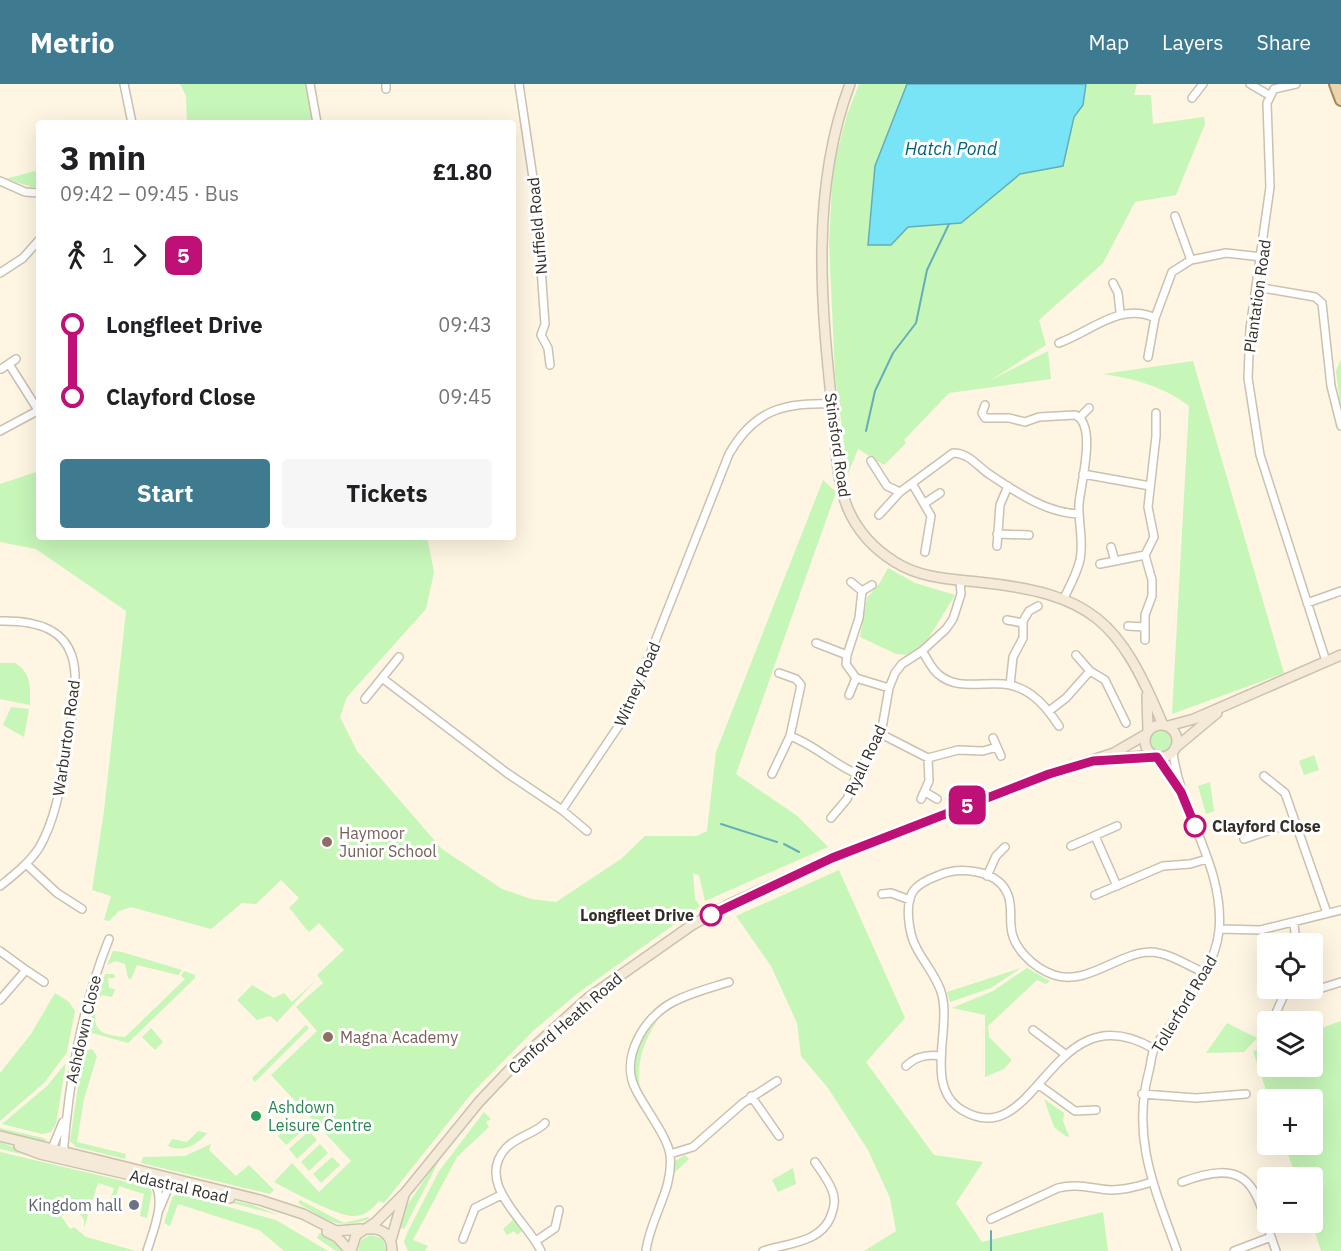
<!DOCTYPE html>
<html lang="en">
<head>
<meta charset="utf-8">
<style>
	:root { --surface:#fff; --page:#f6f6f6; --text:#202124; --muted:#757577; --accent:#3e7b91 }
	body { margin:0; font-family:"IBM Plex Sans",sans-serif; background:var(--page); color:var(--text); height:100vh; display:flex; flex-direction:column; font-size:22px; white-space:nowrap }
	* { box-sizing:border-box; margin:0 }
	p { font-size:20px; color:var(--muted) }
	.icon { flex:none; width:33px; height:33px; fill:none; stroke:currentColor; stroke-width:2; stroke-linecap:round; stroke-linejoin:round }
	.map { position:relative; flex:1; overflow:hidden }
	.drawer { position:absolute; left:36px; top:36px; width:480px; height:420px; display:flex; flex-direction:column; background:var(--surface); border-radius:6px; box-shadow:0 6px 24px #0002 }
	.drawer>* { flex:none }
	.badge { padding:0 12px; border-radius:9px; font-size:21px; line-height:39px }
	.controls { position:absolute; left:1257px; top:849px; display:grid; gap:12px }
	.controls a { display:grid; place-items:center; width:66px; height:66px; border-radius:6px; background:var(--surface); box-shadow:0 6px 24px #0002; font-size:30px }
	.map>.badge { position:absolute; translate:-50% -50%; box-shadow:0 0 0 3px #fff }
	.legs { display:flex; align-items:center; gap:9px; height:66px; padding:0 24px; font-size:20px }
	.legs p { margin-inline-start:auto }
	.overview { display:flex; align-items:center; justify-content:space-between; height:102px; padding:0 24px }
	h1 { font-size:33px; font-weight:800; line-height:45px }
	.action { display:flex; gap:12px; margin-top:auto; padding:12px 24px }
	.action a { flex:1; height:69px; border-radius:6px; background:var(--accent); color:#fff; font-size:24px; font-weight:800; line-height:69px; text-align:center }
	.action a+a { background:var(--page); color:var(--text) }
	ul { padding:0 24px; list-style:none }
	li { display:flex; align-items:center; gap:21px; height:72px; font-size:22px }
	li i { display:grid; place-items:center; width:9px; height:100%; margin:0 8px; background:currentColor }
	li i::after { content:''; width:15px; height:15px; margin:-8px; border:4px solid; border-radius:50%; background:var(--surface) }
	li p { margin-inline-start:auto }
	li:first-child i { background:linear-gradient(#0000 50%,currentColor 0) }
	li:last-child i { background:linear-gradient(currentColor 50%,#0000 0) }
	header { display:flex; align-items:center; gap:36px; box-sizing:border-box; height:84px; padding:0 30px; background:var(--accent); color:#fff }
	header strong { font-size:28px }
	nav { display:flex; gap:33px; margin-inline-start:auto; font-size:21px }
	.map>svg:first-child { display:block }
</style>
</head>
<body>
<header>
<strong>Metrio</strong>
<nav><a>Map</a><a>Layers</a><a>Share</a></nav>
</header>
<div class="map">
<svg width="1341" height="1167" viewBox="0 0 1341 1167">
	<rect width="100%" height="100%" fill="#fef5e2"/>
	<path fill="#c7f6b9" d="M180,0H310L317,39H187L186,12Z
		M859,0H1137L1134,11H1151L1153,40L1204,33L1205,40L1176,111L1135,118L1103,179L1039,236L1046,261L991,296L1048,267L1051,295L949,309L904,356L906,359L884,381L858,365L848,390L835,290L829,160L833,84L847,31Z
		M39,86V105L5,95Z
		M1341,275V327L1336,287Z
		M1193,277L1284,589L1172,630L1189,322C1163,302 1135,295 1103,290Z
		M39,387V453H427L434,488L426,525L347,613L340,633L357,667L442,765L502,805L531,815L556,818L621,775L645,752H697L707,747L716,668L823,396L836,408L736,690L796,731L828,763L705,817L699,791L693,789L695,815L700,822L578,909L533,947L471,1010L384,1119L379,1117C371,1126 365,1132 352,1132C337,1132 289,1106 274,1098L292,1079L319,1108L351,1077L271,991L317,947L296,923L323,899L317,891L344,866L319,839L309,848C301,840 297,832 289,824L299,814L281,796L256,820L242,819L211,845L131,823L119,827L109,837L104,836L111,812L92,806L104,727L126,527L36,465L0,458V400Z
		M888,484L915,499L955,511L928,555L910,571L896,570L860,553L867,514L879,500Z
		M0,579H15C32,589 30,604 30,621L0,615Z
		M11,623L29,625L24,653L3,641Z
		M1151 657a10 10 0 1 1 20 0a10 10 0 1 1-20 0Z
		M1314,671L1319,686L1304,691L1299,677Z
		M1210,698L1214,727L1206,730L1198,702Z
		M839,786L905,934L866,978L934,1071L983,1078L956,1119L982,1158L1103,1128L1108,1167H864L896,1147L890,1114L868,1066L828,1004L801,972L797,939L771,882L736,832Z
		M113,867L122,868L182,886L178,891L137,881L131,895L128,894L125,880L116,877L107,881Z
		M1021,884L991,904L950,918L947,908Z
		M1027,884L1050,897L1046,900L1037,896L988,942L989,953L1012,976L1004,985L985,993V931L952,924L993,907Z
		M184,887L195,891V894L128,959L92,949L89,938L105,890H114L115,894H108L109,904L115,905L112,913L102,911L99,914C90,942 95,951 125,953L185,895L181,892Z
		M316,896L277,938L270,932L257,936L237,916L252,901L274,914L284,909L292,918Z
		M55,909L69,918L75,927L67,968L45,998L0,1037V989L31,950Z
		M657,937C643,960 636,978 640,1005C626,978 639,958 657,937Z
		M1341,937V1167H1321L1312,1139V1094L1296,1093L1285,1061L1312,1060V1016L1269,1015L1253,967L1267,962L1268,982H1312L1313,947Z
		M1227,939L1257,954L1244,968L1206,969Z
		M306,941L309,944L255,998L252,994Z
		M151,944L163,958L155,966L142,953Z
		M92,965L97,972L84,1015L77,1058L126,1070L125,1075L76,1063L70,1057L83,968Z
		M66,979L56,1040L51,1048L42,1050L2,1040L47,1002Z
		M1044,1015L1064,1029L1063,1037L1069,1052L1067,1053L1054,1043Z
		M484,1028L491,1035L486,1038L489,1043L457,1073L413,1156L428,1162L425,1167H408L404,1158L407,1149L439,1087Z
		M297,1035L306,1044L286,1061L278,1052Z
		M0,1044L43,1054L47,1056L40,1058L0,1048Z
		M198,1047L207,1049C198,1061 182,1069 168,1062L172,1055L187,1058Z
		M309,1047L317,1056L297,1075L289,1065Z
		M0,1058L52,1077L0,1065Z
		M211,1060L209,1066L236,1092L249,1081L274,1106L270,1110L141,1079L143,1073L185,1072Z
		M320,1060L328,1069L309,1087L301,1078Z
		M445,1065L404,1145L397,1143L404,1126Z
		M0,1068L149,1103L152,1108L147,1134L140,1132L144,1110L119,1102L112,1129L107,1127L114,1104L98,1099L84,1144V1136L75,1122L67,1128L65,1124L61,1127L64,1130L61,1132L70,1145L74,1143L86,1153L136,1167H0Z
		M685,1071L689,1075L673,1090L675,1077Z
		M332,1073L340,1081L321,1099L313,1090Z
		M793,1084L796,1100L778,1108L772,1096Z
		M188,1107L253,1121L279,1131L188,1108Z
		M177,1109L276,1136L328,1167H284L259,1146L178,1120L170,1142L164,1139L172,1114Z
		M300,1116L344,1139L368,1133L369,1135C337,1147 325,1135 298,1119Z
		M514,1135L522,1147L517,1151L514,1147L507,1151L503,1145Z
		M319,1149L331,1155L342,1167H336L317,1154Z
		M370,1151L382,1154L387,1167H358L361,1156Z"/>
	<path fill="#79e4f6" stroke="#64aeb8" stroke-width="1.5" d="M907,0H1086L1083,21L1074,33L1063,82L1020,90L961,139L908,143L891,161H868L875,82Z"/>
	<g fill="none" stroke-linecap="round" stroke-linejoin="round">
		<path stroke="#64aeb8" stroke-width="2" d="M866,347L875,307L893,269L916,239L927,186L949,140
			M721,740L777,758
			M784,760L799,768
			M991,1167V1147"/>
		<g stroke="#cac1af" stroke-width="10">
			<path id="street" d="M124,0L132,39
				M310,0L317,39
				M386,0V5
				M519,0L536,114L545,240L541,251L548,264L550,281
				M1250,0L1269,11
				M1296,0L1274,5L1267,19L1270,103L1250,245L1248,294L1260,371L1326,577
				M1192,14L1203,0
				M0,97L25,108L39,109
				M1175,132L1191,176
				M0,189L23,174L39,156
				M1113,199L1118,209L1120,228
				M1257,203L1315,213L1322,219L1331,302L1341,342
				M1059,259C1092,247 1120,218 1155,234
				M1148,273L1155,234L1172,188L1191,176L1226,169L1262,173
				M9,280L38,326
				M1,285L16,275
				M985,321L982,329L985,334H1009L1025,338L1039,333L1075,331C1098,340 1080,402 1079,420C1078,438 1084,457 1080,476C1077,489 1070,502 1064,514
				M1080,333L1089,324
				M0,347L39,326
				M871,377L887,402L900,408
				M1083,390L1150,402
				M913,401L931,432L925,468
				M925,419L940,409
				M879,431L900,408L953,369C969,369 977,382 989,390C1016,408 1046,429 1079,430
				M997,450L1029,451
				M997,462L1000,421L1008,402
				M1111,463L1115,477
				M1100,480L1145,471
				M851,498L862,507L859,534L847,571L846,580L856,594L889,604
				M862,507L872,501
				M1307,519L1341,507
				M1007,536L1023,539
				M0,537C93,535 78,596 67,663C61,697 57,733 39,764C29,779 14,791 0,802
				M1128,542L1144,543
				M1145,556V531L1152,512V496L1145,471L1154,453L1148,423L1156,352V329
				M816,559L847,571
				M922,567C927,574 931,584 938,590C958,608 987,596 1010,601C1033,606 1047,624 1059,642
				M1076,571L1090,587L1105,596L1126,639
				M779,589L796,595L801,601L790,652C815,661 832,679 857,690
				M382,594L507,689L562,726L626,631L729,370C754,326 784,318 832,320
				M1010,601L1013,573L1023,554V537L1029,527L1038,522
				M849,611L856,594
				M365,615L399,573
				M1049,627L1066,614L1090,587
				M881,650L928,674L958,666L983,667L997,663
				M993,654L1001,672
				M1173,668C1180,729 1225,783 1219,847C1215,881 1193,908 1175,935C1168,945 1159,955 1154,965C1151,972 1151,980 1149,987C1131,1054 1155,1105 1177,1167
				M1157,673L1178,704
				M772,690L790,652
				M1264,692L1285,709L1327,829
				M925,708L937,715
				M921,715L929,697L928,674
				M562,726L587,747
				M831,734L847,715L857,690L881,650L889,604L895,589L902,580L922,567L946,545L953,535L961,510L960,496
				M1095,752L1117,802
				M1244,755L1294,738
				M1071,762L1117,742
				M26,780L57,809L82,825
				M987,792L996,772L1005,763
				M882,810L891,809L910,816
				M1095,811L1163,782L1190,780L1207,775
				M1294,839L1296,860
				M1219,845L1260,846L1341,826
				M0,867L26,886L0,916
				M26,886L44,898
				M1293,904L1309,908L1341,898
				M1272,938L1287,904
				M1033,946L1065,970
				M1267,947L1268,946
				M1154,965C1050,904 1038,1072 962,1026C924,1003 951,947 942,911C938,894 924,879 916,863C909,850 904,819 914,806C920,799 929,795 937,792C959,782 998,785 1008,811C1012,821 1010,832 1011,842C1012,864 1034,884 1054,891C1087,902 1118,869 1150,868C1168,868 1188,882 1205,889
				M906,982C916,972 927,970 941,972
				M1039,1001L1075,1027L1096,1026
				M1142,1010L1196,1014L1246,1010
				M751,1012L779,1052
				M51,1067L63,1038
				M670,1070L693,1063L743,1019L777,997
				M63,1072C69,997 81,925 109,855
				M1182,1098C1257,1070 1255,1110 1276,1167
				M159,1126L170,1100
				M991,1135L1058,1104C1073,1100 1086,1103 1101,1105C1118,1108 1136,1103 1152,1098
				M463,1155L475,1124L501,1111
				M536,1157L555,1144L559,1126
				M147,1167C153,1147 168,1114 152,1096
				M541,1167C527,1137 474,1099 506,1064C516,1053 538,1048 545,1039
				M646,1167C650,1134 674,1105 670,1071C668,1053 644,1023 636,1006C619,975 644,933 673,918C690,909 710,904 729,898
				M763,1167C788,1159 823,1159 832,1129C835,1121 835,1113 832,1106C828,1096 821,1087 815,1078
				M1234,1167L1271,1153"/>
		</g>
		<g stroke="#cac1af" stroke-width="12">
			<path id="secondary" d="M850,0C810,105 821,222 833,331C836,362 836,396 848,425C858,448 874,465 895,478C920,494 950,495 978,498C1093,510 1119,536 1163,641
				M1147,611L1148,647
				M1145 657a16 16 0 1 1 32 0a16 16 0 1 1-32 0Z
				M1168,642L1194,635L1341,571
				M1175,664L1217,629
				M1110,675L1153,671
				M0,1052L260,1116L303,1130L336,1147L361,1145
				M19,1062L40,1070L230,1114
				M367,1145C382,1143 392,1151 392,1167
				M327,1148L337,1153L350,1167
				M391,1156L404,1111
				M351,1167L356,1151L376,1138L405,1109L479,1018L516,979L588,914L692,841L730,820L832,774L1049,690L1114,669L1145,651"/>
		</g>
		<g stroke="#a2895d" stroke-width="14">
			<path id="primary" d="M1335,0L1341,16"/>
		</g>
		<use href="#street" stroke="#fff" stroke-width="7"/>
		<use href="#secondary" stroke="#f5ead7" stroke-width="9"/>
		<use href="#primary" stroke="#ebd5af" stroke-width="10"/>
	</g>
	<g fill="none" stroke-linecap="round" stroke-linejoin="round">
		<g stroke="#fff" stroke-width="14">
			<path id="line-1" d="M711,831L832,774L1049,690L1093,677L1157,673L1181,708L1195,742"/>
		</g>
		<use href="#line-1" stroke="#be1076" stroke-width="9"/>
	</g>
	<g fill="#fff" stroke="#be1076" stroke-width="3">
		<circle cx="1195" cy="742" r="10"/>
		<circle cx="711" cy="831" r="10"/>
	</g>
	<g fill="#8d6e63" stroke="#fff" stroke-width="2">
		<circle cx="327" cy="758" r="6"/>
		<circle cx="328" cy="953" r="6"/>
	</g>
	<circle fill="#2e9e5b" stroke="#fff" stroke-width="2" cx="256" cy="1032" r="6"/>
	<circle fill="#6b7280" stroke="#fff" stroke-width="2" cx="134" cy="1121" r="6"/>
	<g text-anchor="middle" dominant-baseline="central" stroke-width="6" stroke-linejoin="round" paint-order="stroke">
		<g font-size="16" fill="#332f28" stroke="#fff">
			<text transform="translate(537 142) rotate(-95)">Nuffield Road</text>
			<text transform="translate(1257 212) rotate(-82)">Plantation Road</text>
			<text transform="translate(838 361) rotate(82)">Stinsford Road</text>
			<text transform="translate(637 600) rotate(-66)">Witney Road</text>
			<text transform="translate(66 654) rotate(-82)">Warburton Road</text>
			<text transform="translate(865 676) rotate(-65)">Ryall Road</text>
			<text transform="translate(1184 920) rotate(-59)">Tollerford Road</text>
			<text transform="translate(565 939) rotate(-41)">Canford Heath Road</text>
			<text transform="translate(83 945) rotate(-77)">Ashdown Close</text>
			<text transform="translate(179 1102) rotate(13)">Adastral Road</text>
		</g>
		<g font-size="16" font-weight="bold" fill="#332f28" stroke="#fff" text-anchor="start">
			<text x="1212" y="742">Clayford Close</text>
			<text x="694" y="831" text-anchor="end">Longfleet Drive</text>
		</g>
		<g font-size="16" fill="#785e54" stroke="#fff" text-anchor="start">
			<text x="339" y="749">Haymoor<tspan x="339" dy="18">Junior School</tspan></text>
			<text x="340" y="953">Magna Academy</text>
		</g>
		<g font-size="16" fill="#27864d" stroke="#fff" text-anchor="start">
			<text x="268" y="1023">Ashdown<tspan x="268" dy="18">Leisure Centre</tspan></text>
		</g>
		<g font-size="16" fill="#5b616d" stroke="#fff" text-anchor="end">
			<text x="122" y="1121">Kingdom hall</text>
		</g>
		<g font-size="18" font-style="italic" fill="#01636f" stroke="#fff">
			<text x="951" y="64">Hatch Pond</text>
		</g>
	</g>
</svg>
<div class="controls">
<a><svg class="icon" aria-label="locate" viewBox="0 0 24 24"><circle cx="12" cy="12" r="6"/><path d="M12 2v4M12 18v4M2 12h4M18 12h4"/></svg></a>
<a><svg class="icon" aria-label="layers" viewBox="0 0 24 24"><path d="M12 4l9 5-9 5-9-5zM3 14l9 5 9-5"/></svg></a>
<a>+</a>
<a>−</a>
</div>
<b class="badge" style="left:967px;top:721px;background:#be1076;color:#fff">5</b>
<section class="drawer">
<div class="overview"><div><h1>3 min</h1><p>09:42 – 09:45 · Bus</p></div><b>£1.80</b></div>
<div class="legs"><svg class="icon" aria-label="walk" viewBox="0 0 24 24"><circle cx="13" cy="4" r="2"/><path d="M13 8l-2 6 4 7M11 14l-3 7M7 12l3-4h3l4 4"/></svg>1<svg class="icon" aria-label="forward" viewBox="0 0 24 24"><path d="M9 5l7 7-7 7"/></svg><b class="badge" style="background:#be1076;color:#fff">5</b></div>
<ul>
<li><i style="color:#be1076"></i><b>Longfleet Drive</b><p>09:43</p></li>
<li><i style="color:#be1076"></i><b>Clayford Close</b><p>09:45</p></li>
</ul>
<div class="action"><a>Start</a><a>Tickets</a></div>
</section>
</div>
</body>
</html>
